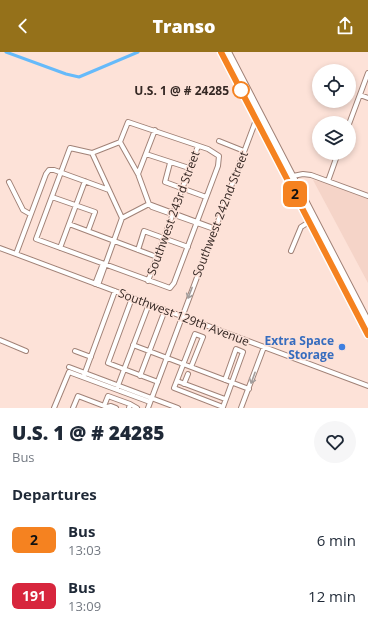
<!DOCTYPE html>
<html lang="en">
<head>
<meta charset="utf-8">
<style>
	:root { --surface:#fff; --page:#f6f6f7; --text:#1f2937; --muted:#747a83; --accent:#95711a }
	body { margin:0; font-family:"Open Sans",sans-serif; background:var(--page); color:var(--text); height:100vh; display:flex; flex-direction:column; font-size:15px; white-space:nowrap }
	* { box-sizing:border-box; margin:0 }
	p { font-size:13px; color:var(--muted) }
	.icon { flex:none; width:22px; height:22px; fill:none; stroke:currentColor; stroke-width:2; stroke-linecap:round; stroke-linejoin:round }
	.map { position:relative; height:356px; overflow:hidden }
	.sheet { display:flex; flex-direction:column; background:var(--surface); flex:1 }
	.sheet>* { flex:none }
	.badge { padding:0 8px; border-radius:6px; font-size:14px; line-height:26px }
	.controls { position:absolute; left:312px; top:12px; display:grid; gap:8px }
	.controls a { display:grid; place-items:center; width:44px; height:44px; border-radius:50%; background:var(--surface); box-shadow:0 2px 6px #0003; font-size:20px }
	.map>.badge { position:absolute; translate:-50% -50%; box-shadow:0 0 0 2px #fff }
	h2 { padding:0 12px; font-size:15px; line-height:36px }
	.round { display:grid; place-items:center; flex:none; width:42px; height:42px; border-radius:21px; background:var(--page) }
	.headline { display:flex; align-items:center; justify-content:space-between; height:68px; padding:0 12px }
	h1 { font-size:19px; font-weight:800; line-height:30px }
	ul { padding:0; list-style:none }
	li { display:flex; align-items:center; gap:12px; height:56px; padding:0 12px }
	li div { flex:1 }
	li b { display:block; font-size:15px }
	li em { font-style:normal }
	li .badge { min-width:44px; font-weight:700; text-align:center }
	header { display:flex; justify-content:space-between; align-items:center; height:52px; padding:0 12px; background:var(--accent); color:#fff; font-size:18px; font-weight:800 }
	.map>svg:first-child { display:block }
</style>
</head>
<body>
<header><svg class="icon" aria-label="back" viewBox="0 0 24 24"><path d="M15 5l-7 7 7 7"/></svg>Transo<svg class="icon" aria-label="share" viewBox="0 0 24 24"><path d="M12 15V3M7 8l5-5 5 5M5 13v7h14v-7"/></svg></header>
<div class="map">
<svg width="368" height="356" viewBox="0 0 368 356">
	<rect width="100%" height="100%" fill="#fde2d8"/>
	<path fill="#f5d4c8" d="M313,128L327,131L368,147V231Z"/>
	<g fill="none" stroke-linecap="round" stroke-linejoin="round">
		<path stroke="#66bafa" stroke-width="3" d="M6,0L66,22L79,25L138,0"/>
		<g stroke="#a18277" stroke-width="6">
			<path id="minor" d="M360,43L368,46
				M349,72L368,21
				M219,89L244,99
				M120,90L138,122L149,152
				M92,101L120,90L128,70L208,97L219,104L218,114L174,231L170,236L36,187L70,96L92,101L122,166
				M146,102L189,116
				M170,111L165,130L206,145
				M138,122L155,78
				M293,124L303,122L311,123L368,144
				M328,129L338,101
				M9,130L23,158L30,162
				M52,145L95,160L88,179
				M149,152L152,155L217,178
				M149,152L216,177
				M69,172L157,205
				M0,196L368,334
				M60,196L85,129
				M138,198L144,179L188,195
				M291,199L301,175L309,170
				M16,202L46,122L49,118H54L109,138
				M148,229L198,94
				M95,232L102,214
				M98,233L122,166L149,152
				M132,246L108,311L158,330
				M0,288L26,299
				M133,293L249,337
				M75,299L91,305
				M69,315L178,356
				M191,315L203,285L195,282L174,336L223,355L243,300L236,297L225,328
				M84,323L115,239
				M140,324L165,258
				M177,329L225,347
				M184,332L188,322
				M117,336L149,252
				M104,354L108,344L130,352
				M54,356L69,320L150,350
				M73,356L78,344L107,355L111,354L116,356
				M129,356L130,352L137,356
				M148,356L259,60
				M241,356L264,295"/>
		</g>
		<g stroke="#a18277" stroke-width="8">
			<path id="highway" d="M221,0L368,283
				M228,0L368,270"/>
		</g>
		<use href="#minor" stroke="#fff" stroke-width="4"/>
		<use href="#highway" stroke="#fff" stroke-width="6"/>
	</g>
	<defs><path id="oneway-shaft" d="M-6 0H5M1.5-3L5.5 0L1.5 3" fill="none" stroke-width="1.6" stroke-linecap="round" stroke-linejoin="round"/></defs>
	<g stroke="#a49e9c">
		<use href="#oneway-shaft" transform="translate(190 241) rotate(111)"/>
		<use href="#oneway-shaft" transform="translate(253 326) rotate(110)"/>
	</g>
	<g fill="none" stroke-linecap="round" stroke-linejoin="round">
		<g stroke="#fff" stroke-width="9">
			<path id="line" d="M221,0L368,283"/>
		</g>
		<use href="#line" stroke="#f58220" stroke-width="6"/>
	</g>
	<circle fill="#fff" stroke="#f58220" stroke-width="2" cx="241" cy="38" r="8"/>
	<circle fill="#3f7fe0" stroke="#fde2d8" stroke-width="1.5" cx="342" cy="295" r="4"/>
	<g text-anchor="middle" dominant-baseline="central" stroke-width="3" stroke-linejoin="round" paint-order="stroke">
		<g font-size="12" font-weight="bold" fill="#352824" stroke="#fde2d8" text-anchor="end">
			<text x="229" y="38">U.S. 1 @ # 24285</text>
		</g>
		<g font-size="12" fill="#352824" stroke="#fde2d8">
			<text transform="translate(173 161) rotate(-70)">Southwest 243rd Street</text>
			<text transform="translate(220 162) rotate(-69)">Southwest 242nd Street</text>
			<text transform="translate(184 265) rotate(21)">Southwest 129th Avenue</text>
		</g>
		<g font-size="12" font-weight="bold" fill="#366cbe" stroke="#fde2d8" text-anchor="end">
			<text x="334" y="288">Extra Space<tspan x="334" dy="14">Storage</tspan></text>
		</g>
	</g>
</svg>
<div class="controls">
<a><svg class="icon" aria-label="locate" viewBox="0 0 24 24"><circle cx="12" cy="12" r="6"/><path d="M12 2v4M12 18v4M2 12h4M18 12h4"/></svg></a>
<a><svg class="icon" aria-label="layers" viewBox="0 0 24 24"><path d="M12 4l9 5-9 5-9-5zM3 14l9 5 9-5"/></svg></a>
</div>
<b class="badge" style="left:295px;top:142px;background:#f58220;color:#111">2</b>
</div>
<section class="sheet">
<div class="headline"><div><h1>U.S. 1 @ # 24285</h1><p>Bus</p></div><a class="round"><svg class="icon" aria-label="heart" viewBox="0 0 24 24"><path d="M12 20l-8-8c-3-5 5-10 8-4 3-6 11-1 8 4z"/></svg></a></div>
<h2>Departures</h2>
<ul>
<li><span class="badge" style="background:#f58220;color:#111">2</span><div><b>Bus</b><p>13:03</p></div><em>6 min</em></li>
<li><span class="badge" style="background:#d7263d;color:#fff">191</span><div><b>Bus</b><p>13:09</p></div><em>12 min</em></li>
</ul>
</section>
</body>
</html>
